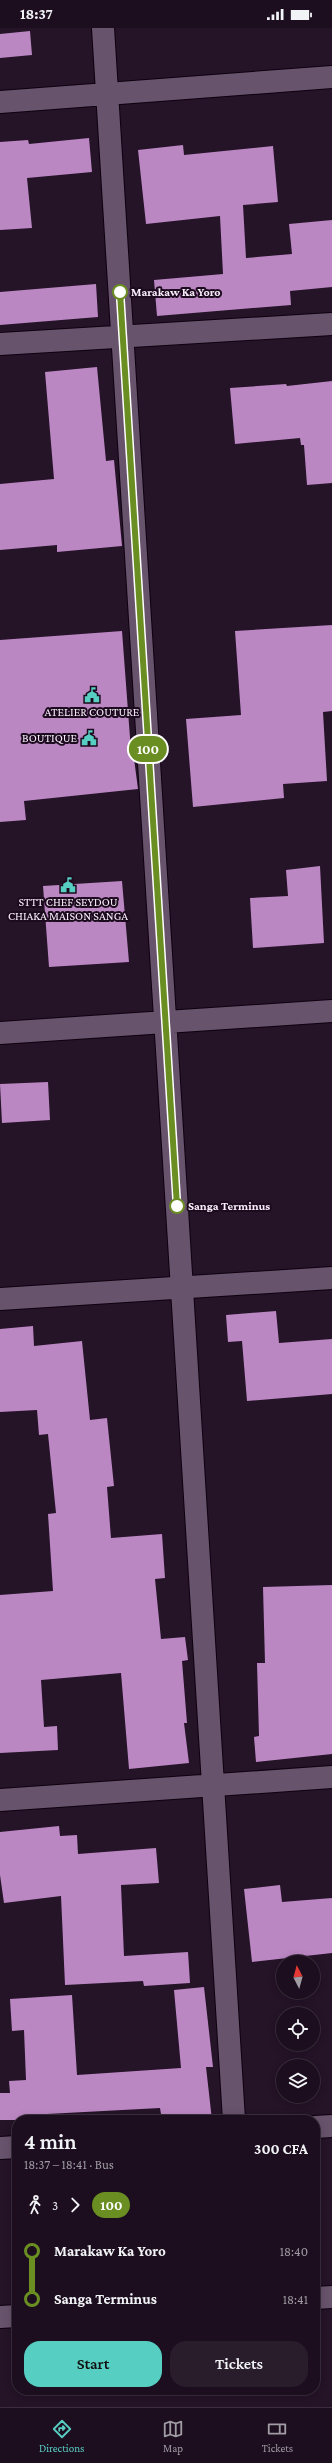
<!DOCTYPE html>
<html lang="en">
<head>
<meta charset="utf-8">
<style>
	:root { --surface:#1c0e1e; --page:#291c2b; --text:#f1f3f6; --muted:#a09ca4; --line:#3a2e3c; --accent:#57cec2 }
	body { margin:0; font-family:"Crimson Pro",serif; background:var(--page); color:var(--text); height:100vh; display:flex; flex-direction:column; font-size:15px; white-space:nowrap }
	* { box-sizing:border-box; margin:0 }
	p { font-size:13px; color:var(--muted) }
	.icon { flex:none; width:22px; height:22px; fill:none; stroke:currentColor; stroke-width:2; stroke-linecap:round; stroke-linejoin:round }
	.map { position:relative; flex:1; overflow:hidden }
	.side { position:absolute; left:12px; top:2087px; width:308px; height:280px; display:flex; flex-direction:column; background:var(--surface); border-radius:16px; box-shadow:0 2px 10px #0003,0 0 0 1px var(--line) }
	.side>* { flex:none }
	.badge { padding:0 8px; border-radius:13px; font-size:14px; line-height:26px }
	.needle { width:26px; rotate:354deg }
	.fabs { position:absolute; left:276px; top:1927px; display:grid; gap:8px }
	.fabs a { display:grid; place-items:center; width:44px; height:44px; border-radius:50%; background:var(--surface); box-shadow:0 2px 10px #0003,0 0 0 1px var(--line); font-size:20px }
	.map>.badge { position:absolute; translate:-50% -50%; box-shadow:0 0 0 2px #fff }
	.legs { display:flex; align-items:center; gap:6px; height:44px; padding:0 12px; font-size:13px }
	.legs p { margin-inline-start:auto }
	.headline { display:flex; align-items:center; justify-content:space-between; height:68px; padding:0 12px }
	h1 { font-size:22px; font-weight:600; line-height:30px }
	.cta { display:flex; gap:8px; margin-top:auto; padding:8px 12px }
	.cta a { flex:1; height:46px; border-radius:16px; background:var(--accent); color:#111; font-size:16px; font-weight:600; line-height:46px; text-align:center }
	.cta a+a { background:var(--page); color:var(--text) }
	ul { padding:0 12px; list-style:none }
	li { display:flex; align-items:center; gap:14px; height:48px; font-size:15px }
	li i { display:grid; place-items:center; width:6px; height:100%; margin:0 5px; background:currentColor }
	li i::after { content:''; width:10px; height:10px; margin:-5px; border:3px solid; border-radius:50%; background:var(--surface) }
	li p { margin-inline-start:auto }
	li:first-child i { background:linear-gradient(#0000 50%,currentColor 0) }
	li:last-child i { background:linear-gradient(currentColor 50%,#0000 0) }
	.status { display:flex; justify-content:space-between; align-items:center; height:28px; padding:0 20px; background:var(--surface); direction:ltr }
	.status svg { height:11px; fill:currentColor }
	.tab-bar { display:flex; justify-content:space-around; align-items:center; height:56px; border-top:1px solid var(--line); background:var(--surface); font-size:11px; color:var(--muted) }
	.tab-bar a { display:grid; justify-items:center; gap:2px }
	.tab-bar .active { color:var(--accent) }
	.map>svg:first-child { display:block }
</style>
</head>
<body>
<div class="status"><b>18:37</b><svg viewBox="0 0 49 12"><path d="M0 12V9h3v3zM5 12V6h3v6zM10 12V3h3v9zM15 12V0h3v12zM26 1h20v11H26zM47 4h2v5h-2z"/></svg></div>
<div class="map">
<svg width="332" height="2379" viewBox="0 0 332 2379">
	<rect width="100%" height="100%" fill="#251328"/>
	<path fill="#bb87c3" d="M30,3L32,27L0,30V6Z
		M89,110L92,144L27,150L32,200L0,202V114L28,112L29,116Z
		M183,117L184,127L273,118L278,174L243,177L246,230L292,226L289,196L332,192V259L290,263L291,277L157,288L154,252L223,246L220,188L146,196L138,122Z
		M96,256L98,289L0,297V264Z
		M97,339L106,433L114,432L122,518L57,524V517L0,522V456L54,451L45,344Z
		M332,353V455L307,457L304,417H301L300,410L235,416L230,360L286,356L287,358Z
		M332,597V683L323,684L327,753L283,756L284,770L193,779L186,691L241,687L235,603Z
		M122,603L131,723H133L138,761L24,773L26,792L0,794V612Z
		M320,838L324,915L253,920L250,870L288,868L286,842Z
		M122,853L129,934L49,939L43,858Z
		M48,1054L50,1092L2,1095L0,1056Z
		M276,1283L279,1315L332,1311V1366L247,1373L242,1313L228,1314L226,1287Z
		M33,1298L34,1318L82,1313L90,1392L107,1390L114,1458L107,1459L111,1510L162,1506L165,1550L155,1551L161,1611L185,1609L188,1632L182,1633L187,1695H184L189,1735L129,1741L121,1645L41,1652L44,1699L57,1698L58,1722L0,1725V1567L53,1563L48,1486L56,1485L48,1406L39,1407L37,1382L0,1384V1301Z
		M332,1557V1726L256,1734L254,1709L259,1708L257,1635H265L263,1559Z
		M59,1798L60,1808L77,1807L78,1826L156,1820L159,1855L121,1857L124,1928L188,1924L190,1955L144,1958L143,1953L65,1957L61,1868L4,1875L0,1847V1804Z
		M280,1857L282,1874L332,1870V1925L252,1934L244,1861Z
		M204,1959L213,2039H206L212,2092H162L160,2080L28,2087V2092H0V2065H10L9,2053L26,2052L24,2002L12,2003L10,1971L72,1967L77,2047L181,2040L174,1962Z"/>
	<g fill="none" stroke-linecap="round" stroke-linejoin="round">
		<g stroke="#0e0110" stroke-width="24">
			<path id="minor" d="M103,0L234,2092
				M0,74L332,49
				M0,316L332,296
				M0,1005L332,983
				M0,1271L332,1250
				M0,1772L332,1749
				M315,2099L332,2098
				M0,2120L17,2119
				M315,2270L332,2269
				M0,2289L17,2288"/>
		</g>
		<use href="#minor" stroke="#68536c" stroke-width="22"/>
	</g>
	<g fill="none" stroke-linecap="round" stroke-linejoin="round">
		<g stroke="#fff" stroke-width="9">
			<path id="line-1" d="M120,264L177,1178"/>
		</g>
		<use href="#line-1" stroke="#6b8e23" stroke-width="6"/>
	</g>
	<defs>
		<g id="civic-bare" transform="scale(1.2)"><path d="M-.6-6.5H3V-4.5H.6V-3L4-1V1h2V6H-6V1h2V-1L-.6-3ZM-1.2 2.5V6h2.4V2.5Z" fill="#57cec2" stroke="#1c0a1e" stroke-width="2.5" paint-order="stroke"/></g>
	</defs>
	<g fill-rule="evenodd">
		<use href="#civic-bare" x="92" y="667"/>
		<use href="#civic-bare" x="89" y="710"/>
		<use href="#civic-bare" x="68" y="857"/>
	</g>
	<g fill="#fff" stroke="#6b8e23" stroke-width="2">
		<circle cx="120" cy="264" r="7"/>
		<circle cx="177" cy="1178" r="7"/>
	</g>
	<g text-anchor="middle" dominant-baseline="central" stroke-width="4" stroke-linejoin="round" paint-order="stroke">
		<g font-size="12" font-weight="bold" fill="#faeefc" stroke="#1c0a1e" text-anchor="start">
			<text x="131" y="264">Marakaw Ka Yoro</text>
			<text x="188" y="1178">Sanga Terminus</text>
		</g>
		<g font-size="12" fill="#faeefc" stroke="#1c0a1e">
			<text x="92" y="684">ATELIER COUTURE</text>
			<text x="77" y="710" text-anchor="end">BOUTIQUE</text>
			<text x="68" y="874">STTT CHEF SEYDOU<tspan x="68" dy="14">CHIAKA MAISON SANGA</tspan></text>
		</g>
	</g>
</svg>
<div class="fabs">
<a><svg class="needle" viewBox="-14 -14 28 28"><path d="M0-13l5 13h-10z" fill="#e53935"/><path d="M0 13l5-13h-10z" fill="#a09ca4"/></svg></a>
<a><svg class="icon" aria-label="locate" viewBox="0 0 24 24"><circle cx="12" cy="12" r="6"/><path d="M12 2v4M12 18v4M2 12h4M18 12h4"/></svg></a>
<a><svg class="icon" aria-label="layers" viewBox="0 0 24 24"><path d="M12 4l9 5-9 5-9-5zM3 14l9 5 9-5"/></svg></a>
</div>
<b class="badge" style="left:148px;top:721px;background:#6b8e23;color:#fff">100</b>
<section class="side">
<div class="headline"><div><h1>4 min</h1><p>18:37 – 18:41 · Bus</p></div><b>300 CFA</b></div>
<div class="legs"><svg class="icon" aria-label="walk" viewBox="0 0 24 24"><circle cx="13" cy="4" r="2"/><path d="M13 8l-2 6 4 7M11 14l-3 7M7 12l3-4h3l4 4"/></svg>3<svg class="icon" aria-label="forward" viewBox="0 0 24 24"><path d="M9 5l7 7-7 7"/></svg><b class="badge" style="background:#6b8e23;color:#fff">100</b></div>
<ul>
<li><i style="color:#6b8e23"></i><b>Marakaw Ka Yoro</b><p>18:40</p></li>
<li><i style="color:#6b8e23"></i><b>Sanga Terminus</b><p>18:41</p></li>
</ul>
<div class="cta"><a>Start</a><a>Tickets</a></div>
</section>
</div>
<nav class="tab-bar">
<a class="active"><svg class="icon" aria-label="directions" viewBox="0 0 24 24"><path d="M12 3l9 9-9 9-9-9zM9 14v-3h6M13 9l2 2-2 2"/></svg>Directions</a>
<a><svg class="icon" aria-label="map" viewBox="0 0 24 24"><path d="M3 6l6-2 6 2 6-2v14l-6 2-6-2-6 2zM9 4v14M15 6v14"/></svg>Map</a>
<a><svg class="icon" aria-label="tickets" viewBox="0 0 24 24"><path d="M3 7h18v10H3zM15 7v10"/></svg>Tickets</a>
</nav>
</body>
</html>
